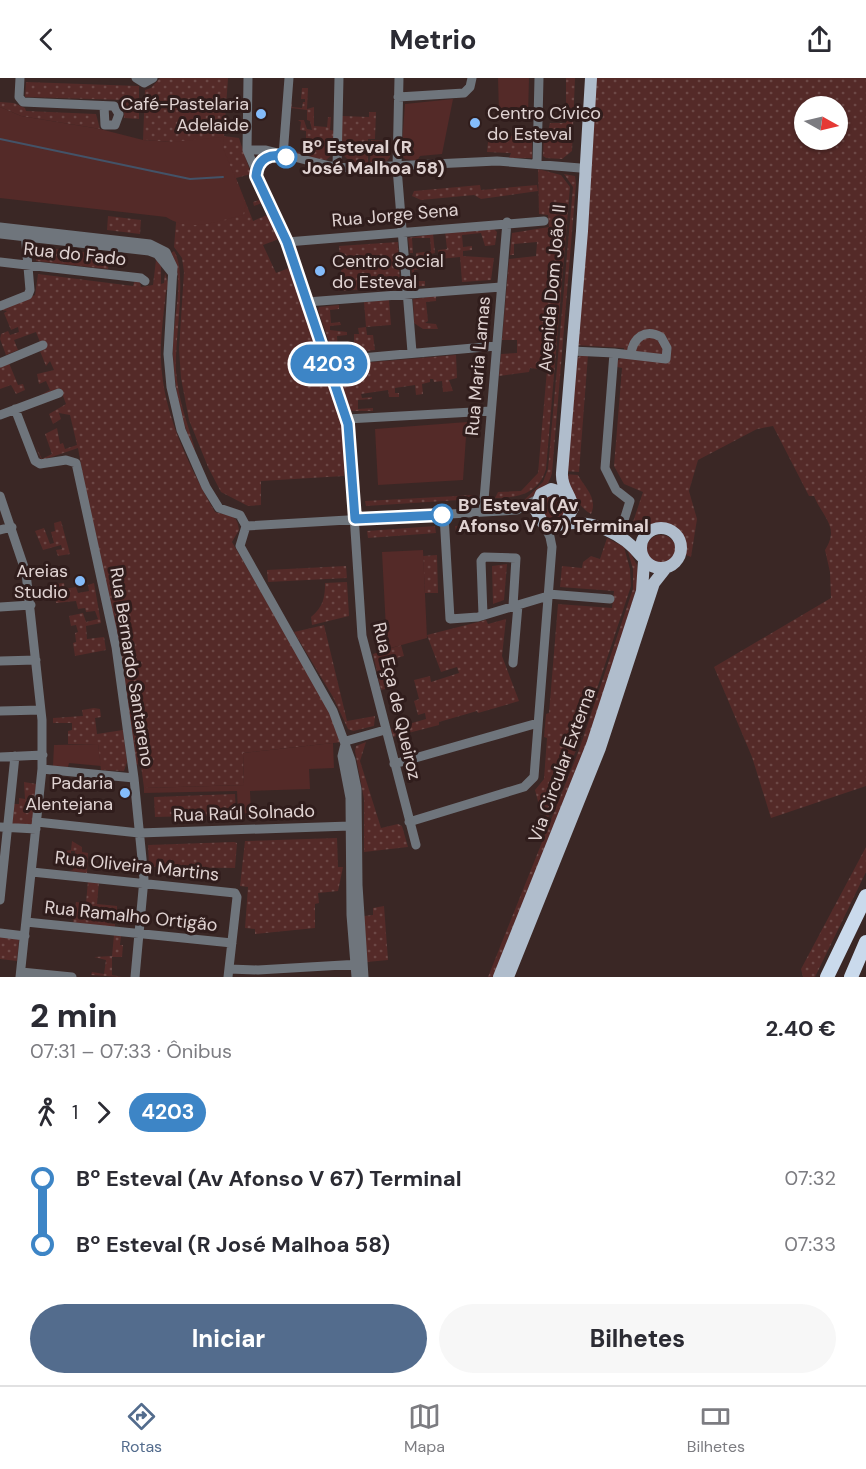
<!DOCTYPE html>
<html lang="pt">
<head>
<meta charset="utf-8">
<style>
	:root { --surface:#fff; --page:#f7f7f7; --text:#2b2b33; --muted:#7c7c81; --line:#e1e1e2; --accent:#536c8d }
	body { margin:0; font-family:"DM Sans",sans-serif; background:var(--page); color:var(--text); height:100vh; display:flex; flex-direction:column; font-size:22px; white-space:nowrap }
	* { box-sizing:border-box; margin:0 }
	p { font-size:20px; color:var(--muted) }
	.icon { flex:none; width:33px; height:33px; fill:none; stroke:currentColor; stroke-width:2; stroke-linecap:round; stroke-linejoin:round }
	.map { position:relative; height:899px; overflow:hidden }
	.side { display:flex; flex-direction:column; background:var(--surface); flex:1 }
	.side>* { flex:none }
	.badge { padding:0 12px; border-radius:20px; font-size:21px; line-height:39px }
	.needle { width:39px; rotate:98deg }
	.buttons { position:absolute; left:794px; top:18px; display:grid; gap:12px }
	.buttons a { display:grid; place-items:center; width:54px; height:54px; border-radius:50%; background:var(--surface); box-shadow:0 2px 4px #0004; font-size:30px }
	.map>.badge { position:absolute; translate:-50% -50%; box-shadow:0 0 0 3px #fff }
	.legs { display:flex; align-items:center; gap:9px; height:66px; padding:0 30px; font-size:20px }
	.legs p { margin-inline-start:auto }
	.headline { display:flex; align-items:center; justify-content:space-between; height:102px; padding:0 30px }
	h1 { font-size:33px; font-weight:800; line-height:45px }
	.cta { display:flex; gap:12px; margin-top:auto; padding:12px 30px }
	.cta a { flex:1; height:69px; border-radius:36px; background:var(--accent); color:#fff; font-size:24px; font-weight:800; line-height:69px; text-align:center }
	.cta a+a { background:var(--page); color:var(--text) }
	ul { padding:0 30px; list-style:none }
	li { display:flex; align-items:center; gap:21px; height:66px; font-size:22px }
	li i { display:grid; place-items:center; width:9px; height:100%; margin:0 8px; background:currentColor }
	li i::after { content:''; width:15px; height:15px; margin:-8px; border:4px solid; border-radius:50%; background:var(--surface) }
	li p { margin-inline-start:auto }
	li:first-child i { background:linear-gradient(#0000 50%,currentColor 0) }
	li:last-child i { background:linear-gradient(currentColor 50%,#0000 0) }
	header { display:flex; justify-content:space-between; align-items:center; height:78px; padding:0 30px; background:var(--surface); font-size:27px; font-weight:800 }
	.tabs { display:flex; justify-content:space-around; align-items:center; height:84px; border-top:2px solid var(--line); background:var(--surface); font-size:16px; color:var(--muted) }
	.tabs a { display:grid; justify-items:center; gap:3px }
	.tabs .active { color:var(--accent) }
	.map>svg:first-child { display:block }
</style>
</head>
<body>
<header><svg class="icon" aria-label="back" viewBox="0 0 24 24"><path d="M15 5l-7 7 7 7"/></svg>Metrio<svg class="icon" aria-label="share" viewBox="0 0 24 24"><path d="M12 15V3M7 8l5-5 5 5M5 13v7h14v-7"/></svg></header>
<div class="map">
<svg width="866" height="899" viewBox="0 0 866 899">
	<defs>
		<pattern id="grass-dots" width="8" height="8" patternUnits="userSpaceOnUse" patternTransform="scale(1.5)"><rect width="8" height="8" fill="#542a28"/><path d="M2 2h.1M6 6h.1" fill="none" stroke="#6c4846" stroke-width="1.8" stroke-linecap="round"/></pattern>
	</defs>
	<rect width="100%" height="100%" fill="#3a2725"/>
	<path fill="url(#grass-dots)" fill-rule="evenodd" d="M160,0H228L224,58L239,60L251,96L236,100L253,143L267,137L262,125L254,128L253,124L262,121L279,161L263,167L276,195L289,190L293,193L345,345L349,391H344V398L261,403V427L248,428L221,414L208,389L189,342L181,300L179,271L184,194L182,180L174,169L176,145L172,64L143,62L145,12L151,10Z
		M566,0H575L572,73L562,81L546,80L543,78L544,53H548L550,45H566Z
		M593,0H866V708L771,740L752,679L714,589L831,520L830,494L825,472C840,449 823,440 814,418H809L773,348L757,351L698,382L689,413L697,441L691,479L681,475C683,435 648,458 629,456L643,414L624,406L614,388L622,290L617,289V283L623,279L624,270L575,267ZM804,28H837V62H804Z
		M26,4L139,8V41L124,40V22L25,19Z
		M302,10H308L307,31L314,29V48L327,49L328,39H331L330,52L336,53L335,74L326,82L286,75L288,72L306,75V53L300,52L301,44L298,42H304L307,51L312,52L310,43L307,42V32L291,30L292,20V29L302,30L303,24H305V21H301Z
		M0,24L14,25L25,30L26,33L96,36L100,51L21,38L0,29Z
		M369,34H376L375,61H368V86H353L341,75L342,38L369,39Z
		M493,56L532,60V80H509L511,75L487,74L488,64H492Z
		M538,91L561,97L570,109L546,391C539,416 517,420 495,420L498,414L521,413L538,395L547,292L530,290L529,294L499,298L501,276L517,275V262H502L509,181L536,178L537,164L514,166V177H510L512,155L549,149L548,137L539,136Z
		M564,96L575,98L576,106L552,395C548,412 532,420 518,428L543,404L548,391L573,109Z
		M480,107L481,112L537,107L538,113L481,121L474,117L421,122L412,118L414,113Z
		M108,138L141,142L140,156L107,152Z
		M494,151L497,154L495,167L485,168L481,155L462,157L463,169L472,168V172L463,173V178L494,180L491,202L462,204L460,179L439,181L438,172L447,171L445,154Z
		M433,156L435,175L431,176V181L423,182L424,191L414,192L415,203H425V208H414L411,187H416V182H420L416,179V175L431,173L430,160H412L413,175H410L408,160Z
		M398,164L400,209L337,213V203L342,202L339,168Z
		M38,169L110,177L108,191L36,183Z
		M174,173C188,194 174,263 176,293C178,320 187,345 195,371L193,372C181,340 174,309 173,276C171,246 187,200 171,175Z
		M156,182L161,188V206L164,205L165,195L170,211L166,212C164,235 160,259 161,282C163,336 189,388 215,434C227,438 238,435 239,452L232,464L329,631L342,664L243,675L244,707L144,710L141,687L135,686L78,370L43,382L41,381L35,367L42,381L52,376L45,356L57,350L60,366L63,365L65,371L77,367L70,337L59,335L61,341L53,346L49,336L66,326L60,310L39,318L50,312L46,303L39,306L37,296L54,292L50,283L46,288L40,273L46,271L44,265L40,264L36,254L14,262L18,272L6,277L0,261L1,256L8,253L10,257L19,254L18,249L11,252L4,235L7,233L2,232L35,217L38,196L133,208L135,202L140,204L141,209L153,207Z
		M436,218V223L426,224L428,243L425,245L436,246L438,251H423L414,245L413,221Z
		M389,222L391,247L366,249L367,257H373L375,272L336,276L332,273L318,232L319,229L339,227V231L330,232L331,245L340,244L341,247L330,248V252L347,254V257L337,258L338,271L354,269V256H359L358,250L366,249L364,224Z
		M456,277L457,300L449,302L453,313L443,314L442,303L434,304L433,301H430V304L422,306L423,316L416,317L415,307L395,310V315H399V319H389L388,312L361,316L362,320L372,319V321L358,322V331L373,330V333H351L336,290L337,287Z
		M581,277H588L579,394L565,393L574,283Z
		M9,285L18,307L23,306L25,312L16,316L11,307L0,311V289Z
		M565,396L578,397C585,410 598,420 591,436C579,430 568,409 565,396Z
		M552,416L561,417L570,431L558,444L548,442L543,434L545,421Z
		M475,417V421L366,428L365,423Z
		M61,443L70,476L58,478L56,472L62,471L61,467L43,472L35,453L44,450L50,466L54,465L51,454L55,453L54,445Z
		M511,444V451L456,454L455,448Z
		M435,448L436,455L368,460L367,453Z
		M646 472a15 15 0 1 1 30 0a15 15 0 1 1-30 0Z
		M607,460L624,469L630,491L631,508L579,665L548,740L540,731L535,712L544,701L547,660L544,659L546,636L549,635L558,526L612,530L614,513L560,509L562,488L582,490L583,484L591,478L600,481Z
		M626,467L637,487L639,502L592,655L493,899H488L579,672L633,511V491Z
		M437,477L438,515H425L423,478Z
		M507,486L504,522L493,526L492,488Z
		M346,488L347,500L268,504L267,492Z
		M347,504L349,538L312,547L311,539C323,529 325,520 325,505Z
		M64,505L65,511L76,509L78,515L89,513L88,507L94,505L101,545L86,548L87,561L104,559L106,572L75,578L73,565L76,564L75,555L78,554L76,547L71,548L69,538L83,535L86,544L98,541L95,533L86,534L85,530L78,531L76,523L56,525L54,506Z
		M506,541L502,578L519,623L478,635L477,633L439,644V647L393,659L391,651L426,641L425,635L418,637L414,623L419,621L414,602L430,598L431,604L459,595L457,589L441,594L427,557L486,542L488,546Z
		M324,547L347,643L375,638L374,648L353,653L348,651L333,619L294,554Z
		M401,567L404,578L389,582L397,608L381,612L373,576Z
		M94,630L100,631L101,639L95,640L97,656L123,652L127,684L124,693L101,692L98,666H68V653L72,652V645H53V640L83,638L82,632Z
		M366,664L360,683L381,750L398,746L402,748L408,769L364,774V721L355,673L356,668Z
		M24,704L36,706L33,747L12,746L14,726H19V720L25,721Z
		M235,716L236,737L155,739L154,719Z
		M337,760L338,789H343L338,813L318,815L319,825L315,826V850L255,856V851L245,850L248,809L240,808L245,763Z
		M72,763L82,769V774L88,775L87,795L69,793L73,792L75,773H71V778L60,777L61,774L71,772Z
		M234,764L237,765L235,790L149,789L148,767Z
		M866,769V794L815,899H803L801,891Z
		M88,803H99L97,826L117,828V832H108L107,845L115,846V849L73,845L76,824L86,825Z
		M384,828L388,882L367,884L364,838L373,837V830Z
		M114,857L121,858L120,867H123L122,879H112V897L122,899L91,897L92,894L104,896L106,882L94,879L112,878Z
		M0,859L19,861L17,883L0,881Z"/>
	<path fill="#542a28" d="M498,0H529L528,38L499,36Z
		M453,21L442,76L420,78L417,83L405,81L401,77L405,26Z
		M0,29L21,38L100,51L143,62L172,64L224,59L223,70L246,126L243,137C217,143 191,155 166,139L0,120Z
		M371,62L390,63V79L387,83L370,85Z
		M467,344L463,402L378,407L375,351Z
		M423,472L427,560L387,571L382,474Z
		M333,665L334,690L309,691L310,711L250,713L251,735L238,736L237,713L144,715V710L244,707L243,675Z
		M98,666L101,688L69,685L68,689L53,688L54,667Z"/>
	<g fill="none" stroke-linecap="round" stroke-linejoin="round">
		<path stroke="#435368" stroke-width="2" d="M0,61L190,101L223,99"/>
		<path stroke="#6f757c" stroke-width="9" d="M20,0L19,19L23,24L114,28L119,36L115,47H105L104,28
			M136,0L144,5L153,0
			M248,0L247,72L287,164L348,346L362,558L416,767
			M399,0L397,90L412,274
			M398,19L464,15L470,9L472,0
			M247,72H266L330,88L349,90L497,83L580,90
			M283,78L289,0
			M537,85L539,0
			M337,89L339,0
			M256,98L259,86L273,76
			M0,149L150,166L166,174L173,189L168,276L171,309L181,352L206,409L219,430L240,437L246,448L240,468L333,633L351,682L357,711L358,807L364,899
			M0,156L149,173L157,176L173,196
			M287,164L544,143
			M0,184L141,200L145,203
			M307,224L501,209
			M0,228L28,217L30,212L25,154
			M572,273L614,275L605,390L616,412L630,423L621,452
			M614,275L666,281L667,270L661,259C645,250 633,260 631,276
			M327,283L496,268
			M0,285L43,267
			M15,331L35,383L40,386L66,382L76,385L116,569L134,700L144,801L135,899
			M0,337L59,315
			M347,341L491,333
			M0,418L26,495L42,642V691L20,899
			M483,434L507,144
			M444,437L450,541L478,539L548,518
			M246,448L517,432L538,421
			M0,452L12,449
			M548,516L610,521
			M0,529L31,527
			M483,537L481,483L484,479L516,480L513,528
			M0,583L36,582
			M513,585L518,527
			M0,633L41,632
			M346,663L385,652
			M345,666L342,678L350,720L351,837L356,899
			M0,679L43,677
			M394,686L538,645
			M42,691L134,700
			M37,744L139,755L350,748
			M409,744L524,709L534,699L552,469L550,459L543,445
			M0,749L36,751
			M32,794L235,815L237,819L228,899
			M0,822L15,678
			M26,844L232,865
			M0,855L25,858
			M229,891L258,892L360,886
			M21,894L72,899"/>
		<path stroke="#b0bdcc" stroke-width="12" d="M567,416L551,411L541,416L535,431L543,445L553,449L565,445L573,430C571,416 561,410 562,395L582,153L591,0
			M564,446C592,441 624,456 641,478
			M641 470a20 20 0 1 1 40 0a20 20 0 1 1-40 0Z
			M499,899L592,667L642,513L644,483
			M508,899L600,670L654,505L665,491"/>
		<path stroke="#cadaec" stroke-width="14" d="M827,899L866,818
			M851,899L866,864"/>
	</g>
	<g fill="none" stroke-linecap="round" stroke-linejoin="round">
		<g stroke="#fff" stroke-width="14">
			<path id="line-1" d="M286,79C271,75 258,79 256,98L287,164L348,346L355,441L442,437"/>
		</g>
		<use href="#line-1" stroke="#3d85c6" stroke-width="9"/>
	</g>
	<g fill="#84bcfb" stroke="#301d1c" stroke-width="2">
		<circle cx="261" cy="36" r="6"/>
		<circle cx="475" cy="45" r="6"/>
		<circle cx="320" cy="193" r="6"/>
		<circle cx="80" cy="503" r="6"/>
		<circle cx="125" cy="715" r="6"/>
	</g>
	<g fill="#fff" stroke="#3d85c6" stroke-width="3">
		<circle cx="286" cy="79" r="10"/>
		<circle cx="442" cy="437" r="10"/>
	</g>
	<g text-anchor="middle" dominant-baseline="central" stroke-width="6" stroke-linejoin="round" paint-order="stroke">
		<g font-size="18" fill="#e0d3d2" stroke="#301d1c" text-anchor="end">
			<text x="249" y="26">Café-Pastelaria<tspan x="249" dy="21">Adelaide</tspan></text>
			<text x="487" y="35" text-anchor="start">Centro Cívico<tspan x="487" dy="21">do Esteval</tspan></text>
			<text x="332" y="183" text-anchor="start">Centro Social<tspan x="332" dy="21">do Esteval</tspan></text>
			<text x="68" y="493">Areias<tspan x="68" dy="21">Studio</tspan></text>
			<text x="113" y="705">Padaria<tspan x="113" dy="21">Alentejana</tspan></text>
		</g>
		<g font-size="18" font-weight="bold" fill="#e0d3d2" stroke="#301d1c" text-anchor="start">
			<text x="302" y="69">Bº Esteval (R<tspan x="302" dy="21">José Malhoa 58)</tspan></text>
			<text x="458" y="427">Bº Esteval (Av<tspan x="458" dy="21">Afonso V 67) Terminal</tspan></text>
		</g>
		<g font-size="18" fill="#e0d3d2" stroke="#301d1c">
			<text transform="translate(395 137) rotate(-5)">Rua Jorge Sena</text>
			<text transform="translate(75 176) rotate(6)">Rua do Fado</text>
			<text transform="translate(552 210) rotate(-85)">Avenida Dom João II</text>
			<text transform="translate(478 288) rotate(-85)">Rua Maria Lamas</text>
			<text transform="translate(132 589) rotate(81)">Rua Bernardo Santareno</text>
			<text transform="translate(397 623) rotate(77)">Rua Eça de Queiroz</text>
			<text transform="translate(562 687) rotate(-70)">Via Circular Externa</text>
			<text transform="translate(244 735) rotate(-2)">Rua Raúl Solnado</text>
			<text transform="translate(137 788) rotate(6)">Rua Oliveira Martins</text>
			<text transform="translate(131 838) rotate(6)">Rua Ramalho Ortigão</text>
		</g>
	</g>
</svg>
<div class="buttons">
<a><svg class="needle" viewBox="-14 -14 28 28"><path d="M0-13l5 13h-10z" fill="#e53935"/><path d="M0 13l5-13h-10z" fill="#7c7c81"/></svg></a>
</div>
<b class="badge" style="left:329px;top:286px;background:#3d85c6;color:#fff">4203</b>
</div>
<section class="side">
<div class="headline"><div><h1>2 min</h1><p>07:31 – 07:33 · Ônibus</p></div><b>2.40 €</b></div>
<div class="legs"><svg class="icon" aria-label="walk" viewBox="0 0 24 24"><circle cx="13" cy="4" r="2"/><path d="M13 8l-2 6 4 7M11 14l-3 7M7 12l3-4h3l4 4"/></svg>1<svg class="icon" aria-label="forward" viewBox="0 0 24 24"><path d="M9 5l7 7-7 7"/></svg><b class="badge" style="background:#3d85c6;color:#fff">4203</b></div>
<ul>
<li><i style="color:#3d85c6"></i><b>Bº Esteval (Av Afonso V 67) Terminal</b><p>07:32</p></li>
<li><i style="color:#3d85c6"></i><b>Bº Esteval (R José Malhoa 58)</b><p>07:33</p></li>
</ul>
<div class="cta"><a>Iniciar</a><a>Bilhetes</a></div>
</section>
<nav class="tabs">
<a class="active"><svg class="icon" aria-label="directions" viewBox="0 0 24 24"><path d="M12 3l9 9-9 9-9-9zM9 14v-3h6M13 9l2 2-2 2"/></svg>Rotas</a>
<a><svg class="icon" aria-label="map" viewBox="0 0 24 24"><path d="M3 6l6-2 6 2 6-2v14l-6 2-6-2-6 2zM9 4v14M15 6v14"/></svg>Mapa</a>
<a><svg class="icon" aria-label="tickets" viewBox="0 0 24 24"><path d="M3 7h18v10H3zM15 7v10"/></svg>Bilhetes</a>
</nav>
</body>
</html>
